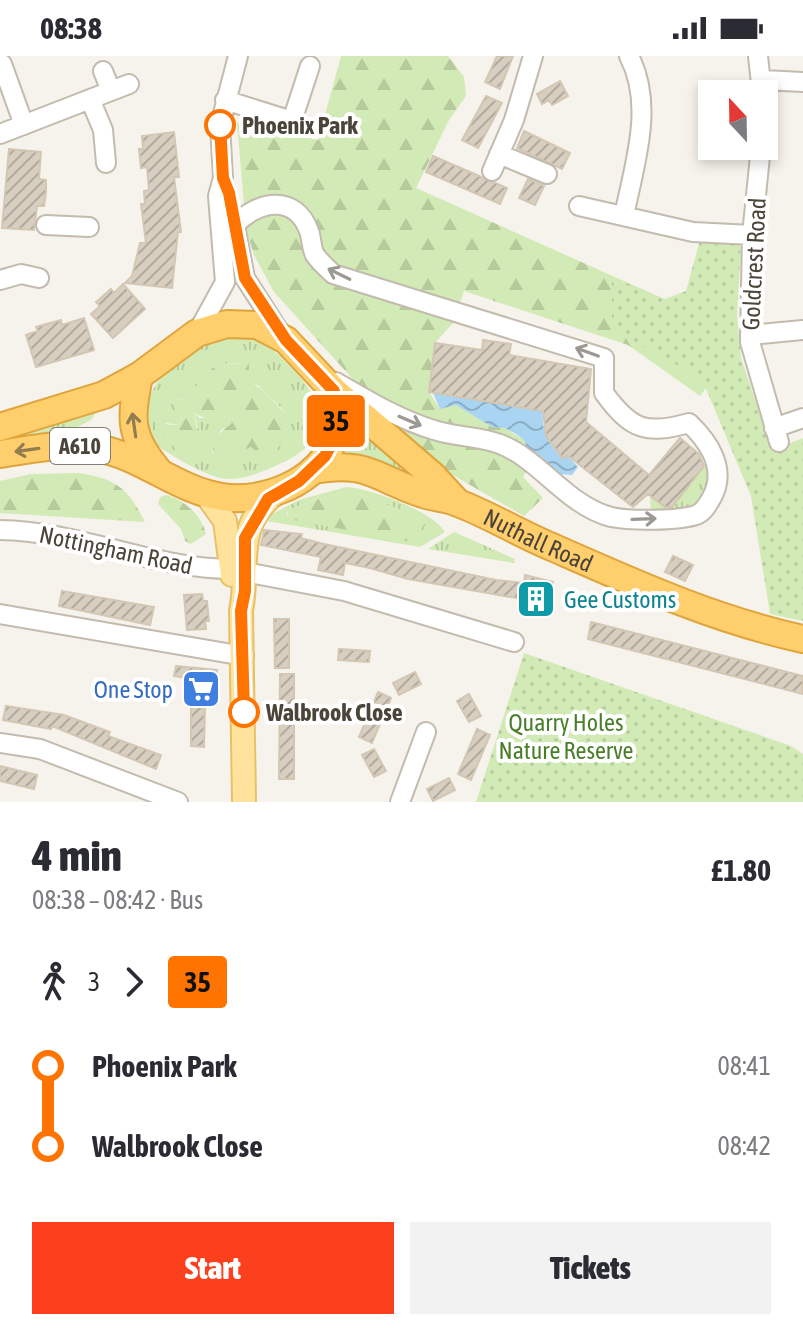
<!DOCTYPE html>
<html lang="en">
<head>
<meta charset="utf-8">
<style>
	:root { --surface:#fff; --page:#f2f2f3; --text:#2b2b33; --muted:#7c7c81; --accent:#fc3f1d }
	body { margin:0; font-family:"Asap Condensed",sans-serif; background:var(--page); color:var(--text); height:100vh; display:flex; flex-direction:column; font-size:30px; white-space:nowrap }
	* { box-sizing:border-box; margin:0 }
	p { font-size:26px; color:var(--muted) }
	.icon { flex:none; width:44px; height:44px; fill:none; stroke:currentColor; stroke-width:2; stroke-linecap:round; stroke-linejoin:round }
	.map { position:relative; height:746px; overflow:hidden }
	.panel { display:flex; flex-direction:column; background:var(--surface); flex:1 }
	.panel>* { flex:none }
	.badge { padding:0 16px; border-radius:6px; font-size:28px; line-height:52px }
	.needle { width:52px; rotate:338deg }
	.fabs { position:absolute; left:698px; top:24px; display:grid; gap:16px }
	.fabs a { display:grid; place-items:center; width:80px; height:80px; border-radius:0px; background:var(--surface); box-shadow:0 4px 12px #0003; font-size:40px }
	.map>.badge { position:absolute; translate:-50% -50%; box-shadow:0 0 0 4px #fff }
	.legs { display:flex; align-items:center; gap:12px; height:88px; padding:0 32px; font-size:26px }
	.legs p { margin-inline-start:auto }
	.overview { display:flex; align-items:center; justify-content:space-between; height:136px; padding:0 32px }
	h1 { font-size:44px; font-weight:800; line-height:60px }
	.primary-button { display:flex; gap:16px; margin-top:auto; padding:16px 32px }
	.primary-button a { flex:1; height:92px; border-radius:0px; background:var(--accent); color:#fff; font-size:32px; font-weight:800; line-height:92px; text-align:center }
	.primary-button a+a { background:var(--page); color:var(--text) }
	ul { padding:0 32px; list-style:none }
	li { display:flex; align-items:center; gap:28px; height:80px; font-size:30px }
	li i { display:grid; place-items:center; width:12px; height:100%; margin:0 10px; background:currentColor }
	li i::after { content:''; width:20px; height:20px; margin:-10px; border:6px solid; border-radius:50%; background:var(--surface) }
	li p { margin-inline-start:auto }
	li:first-child i { background:linear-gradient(#0000 50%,currentColor 0) }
	li:last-child i { background:linear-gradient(currentColor 50%,#0000 0) }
	.status { display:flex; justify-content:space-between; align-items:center; height:56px; padding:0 40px; background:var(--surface); direction:ltr }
	.status svg { height:22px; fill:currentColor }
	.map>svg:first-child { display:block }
</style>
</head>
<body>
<div class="status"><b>08:38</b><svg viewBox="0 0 49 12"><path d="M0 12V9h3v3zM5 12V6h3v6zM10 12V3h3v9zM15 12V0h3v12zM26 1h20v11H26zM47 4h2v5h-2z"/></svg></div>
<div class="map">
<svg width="803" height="746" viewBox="0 0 803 746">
	<defs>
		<pattern id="grass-tufts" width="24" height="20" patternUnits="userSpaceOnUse" patternTransform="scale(2)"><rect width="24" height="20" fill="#d2eab5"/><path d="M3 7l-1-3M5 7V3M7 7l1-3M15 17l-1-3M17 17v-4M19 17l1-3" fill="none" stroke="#b6ca9c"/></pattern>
		<pattern id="forest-firs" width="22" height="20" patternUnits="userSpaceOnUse" patternTransform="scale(2)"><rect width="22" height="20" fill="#d2eab5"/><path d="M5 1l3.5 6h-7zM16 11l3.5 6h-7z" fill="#b6ca9c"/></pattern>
		<pattern id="park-dots" width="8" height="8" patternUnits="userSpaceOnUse" patternTransform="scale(2)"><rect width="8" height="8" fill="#d2eab5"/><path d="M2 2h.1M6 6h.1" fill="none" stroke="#b6ca9c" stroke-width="1.8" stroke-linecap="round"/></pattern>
		<pattern id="water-waves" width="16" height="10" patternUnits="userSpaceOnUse" patternTransform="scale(2)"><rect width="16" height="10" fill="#a9d4f2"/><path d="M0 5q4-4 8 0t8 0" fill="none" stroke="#8caec5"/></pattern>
		<pattern id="building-hatch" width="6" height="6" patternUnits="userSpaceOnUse" patternTransform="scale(2)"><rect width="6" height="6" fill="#d8cfc1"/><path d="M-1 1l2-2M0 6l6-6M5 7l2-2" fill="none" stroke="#b1aa9e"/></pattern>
	</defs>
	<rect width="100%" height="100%" fill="#f6f3ec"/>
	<path fill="url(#grass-tufts)" fill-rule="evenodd" d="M235,276C266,285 272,291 294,315C335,357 327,389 273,411C256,418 239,426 220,422C203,418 180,404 165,395C155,389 152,380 149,370C136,323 196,288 235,276ZM241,307L249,326L258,329L286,357L277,393L262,399L251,391L222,405L212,396L221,374L231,368L233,361L228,357L223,362H200L194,357L198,372L176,393L166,367L179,369L181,360L173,349L175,344L185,343L216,308Z
		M99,352L91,364L68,376L67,382L0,391V381Z
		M348,356L403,407L399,416L358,399L335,402Z
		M708,405C716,454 687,450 651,458L650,440L669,454Z
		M346,431C370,432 434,456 445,476L420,491L261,464L299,444ZM351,436L402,454L287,460L288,454L318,443Z
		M454,476L515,503L514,507L428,493Z"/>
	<path fill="url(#forest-firs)" d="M341,0H448L464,21L466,40L449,64L416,132L664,243L713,323L700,340L628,289L464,235L453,267L435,287L429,336L440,353L456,349L492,371L505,372L524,384L536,400L523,421L543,442L524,460L444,414L387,361L274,236L254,199L246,173L237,67L318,84Z
		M249,307V326C266,332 272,347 286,357L287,381L277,393L262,400L251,391L222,405H214C210,390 218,376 231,368L233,361L229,358C217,367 205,363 194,357L199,384L190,397L176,393L157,377L156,368L179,369L181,360L173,349L175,344L185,343L216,308Z
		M79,417C116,423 128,432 145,466L0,457V425L31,418Z
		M351,436L402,454L425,469L411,486L288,463V454L318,443Z
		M166,439C184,444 202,459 206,478L191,488L185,485L181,473L158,448L160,441Z"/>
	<path fill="url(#park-dots)" d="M700,184L741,186L737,260L741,302L772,394L803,382V565L770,558L751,440L707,335L697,320L612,273V221L665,243L686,235Z
		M524,597L791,690L803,698V746H476Z"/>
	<path fill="url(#water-waves)" d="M433,337L543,355C541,376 549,388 563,403L567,399L578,411L572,419L560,418L531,402L524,384L516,378L505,372L492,371L456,349L440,353Z"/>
	<path fill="url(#building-hatch)" stroke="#d3c7b4" stroke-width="2" d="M497,0H513L500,33L485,26Z
		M560,25L568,40L552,49L549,44L542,48L537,38Z
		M486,40L502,47L478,92L462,84Z
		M524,75L570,97L562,113L517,92Z
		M174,76L179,121H174L181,176H178L172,232L125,227L132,220L140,187H146L141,148H145L144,135L149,134L147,111L141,112L139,93H143L142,80Z
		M9,93L41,96L39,123L46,124V136L44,150H37L34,174L2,172Z
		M433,100L507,132L500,148L426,116Z
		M528,123L544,130L535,149L519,142Z
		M123,228L145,253L113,282L91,258L100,250L96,246L111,233L114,237Z
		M84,262L94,294L36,311L26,279L38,275L36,271L61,264L62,269Z
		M483,284L511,288L509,299L591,313L586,366L649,419L680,382L699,398L704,410L672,451H665L648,438L633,451L567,399L563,403L546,380L543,355L429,336L435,287L482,294Z
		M264,474L302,478L301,482L324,488L496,524L524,527L525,519L553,526L546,556L521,548L522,543L408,523L370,512L345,507L343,519L318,514L321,501L261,489Z
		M673,500L693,509L685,525L665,516Z
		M62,535L154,551L150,569L59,550Z
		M202,538L203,545H207L209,565H205L206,573L187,574L184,539Z
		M274,563H289V612H275Z
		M591,566L803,620V638L588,583Z
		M339,593L370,595L369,606L338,604Z
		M176,610L217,614V649H205L204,691L191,690V623L174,620Z
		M415,616L421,628L399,639L393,627Z
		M280,618H294V723H279Z
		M378,636L391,642L372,687L359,681Z
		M469,638L481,660L469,666L457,645Z
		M6,650L64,659L110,676L108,680L161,699L156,713L52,670L51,673L3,664Z
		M477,673L490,679L471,724L458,718Z
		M374,693L386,715L374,721L362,699Z
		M0,710L37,719L34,733L0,725Z
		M449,722L455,734L433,745L427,733Z"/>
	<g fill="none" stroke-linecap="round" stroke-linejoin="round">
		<g stroke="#c2bbae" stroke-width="22">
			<path id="minor" d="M758,0L764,55
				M2,8L24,69
				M103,15L111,35
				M763,24L803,26
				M90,43L103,74L106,107
				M225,44L292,65L310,10
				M0,78L129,28
				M761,90L752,179L750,286L779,386
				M499,98L547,118
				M492,115L514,64L533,0
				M579,150L693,176L752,179
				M233,159L245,222L281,278
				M624,160C634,109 655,50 629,0
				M46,169L89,171
				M235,169C257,145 295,137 309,175C312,183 311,192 315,199C320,206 327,212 333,218L604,302V337C631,374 646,379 689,367C709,386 727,413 712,441C708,448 704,456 696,459C678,465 630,465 611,461C566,449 541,404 500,388C479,380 455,381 434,374C400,364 367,344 336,326
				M0,224L21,218L39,222
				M197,277L225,226L218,140L223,122L220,69L238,0
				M750,279L803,274
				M774,372L803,362
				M0,474C79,475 153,513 232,513
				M245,516L344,535L514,586
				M0,558L244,600
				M0,687L40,693L178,746
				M400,746L426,676"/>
		</g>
		<g stroke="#e6c16a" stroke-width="26">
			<path id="major" d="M205,437L225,465L232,519
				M244,746L241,555C250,509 233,470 276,437"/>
		</g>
		<g stroke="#e0a43c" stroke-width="30">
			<g id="highway">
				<path d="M139,320C131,362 128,378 157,413"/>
				<path d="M0,371L104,339L139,320L197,277L227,268L257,269L286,284L334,335L432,419L457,446"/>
				<path d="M0,398C31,393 66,386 97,392C142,400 177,434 222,441C262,448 320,426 333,384C338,368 335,351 334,335"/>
				<path id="s1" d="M313,414C368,404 375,422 423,438C434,442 447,442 458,447C490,459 520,478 552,491C634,527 715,564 803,583"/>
			</g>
		</g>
		<use href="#minor" stroke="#fff" stroke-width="18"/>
		<use href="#major" stroke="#ffe39c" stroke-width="22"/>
		<use href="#highway" stroke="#ffcf6e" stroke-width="26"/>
	</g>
	<defs><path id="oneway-shaft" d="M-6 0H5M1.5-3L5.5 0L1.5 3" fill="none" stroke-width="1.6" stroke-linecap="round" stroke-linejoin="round" transform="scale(2)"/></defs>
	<g stroke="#9c9892">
		<use href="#oneway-shaft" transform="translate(339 218) rotate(-154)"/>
		<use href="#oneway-shaft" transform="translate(587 296) rotate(-160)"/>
		<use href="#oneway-shaft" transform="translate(410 365) rotate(23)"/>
		<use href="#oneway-shaft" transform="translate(644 463) rotate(-2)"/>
	</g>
	<g stroke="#937c4e">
		<use href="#oneway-shaft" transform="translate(134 369) rotate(-98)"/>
		<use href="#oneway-shaft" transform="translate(27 394) rotate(172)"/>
	</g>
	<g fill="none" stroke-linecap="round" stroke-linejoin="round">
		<g stroke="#fff" stroke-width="18">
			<path id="line-1" d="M220,69L223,122L229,137L245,222L286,284L334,335L336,360L333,385L325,400L299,425L268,443L245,482V535L241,555L244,656"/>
		</g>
		<use href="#line-1" stroke="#ff7300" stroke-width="12"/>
	</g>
	<defs>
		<g id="building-square" transform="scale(2)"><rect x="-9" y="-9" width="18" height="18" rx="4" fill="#0f9aa8" stroke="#fff"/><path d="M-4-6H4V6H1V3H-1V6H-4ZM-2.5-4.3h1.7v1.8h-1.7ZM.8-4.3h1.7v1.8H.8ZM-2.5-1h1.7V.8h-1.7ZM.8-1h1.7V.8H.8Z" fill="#fff"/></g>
		<g id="supermarket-square" transform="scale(2)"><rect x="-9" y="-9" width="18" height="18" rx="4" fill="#3f7fe0" stroke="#fff"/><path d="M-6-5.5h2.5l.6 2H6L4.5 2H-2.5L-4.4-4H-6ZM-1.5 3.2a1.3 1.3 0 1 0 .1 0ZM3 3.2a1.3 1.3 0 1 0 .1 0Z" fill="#fff"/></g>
	</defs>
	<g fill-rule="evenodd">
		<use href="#building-square" x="536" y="543"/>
		<use href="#supermarket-square" x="201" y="633"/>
	</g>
	<g fill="#fff" stroke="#ff7300" stroke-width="4">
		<circle cx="220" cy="69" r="14"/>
		<circle cx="244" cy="656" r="14"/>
	</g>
	<g text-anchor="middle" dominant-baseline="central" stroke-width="8" stroke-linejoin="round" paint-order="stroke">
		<rect fill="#fff" stroke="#817c74" stroke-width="2" x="50" y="372" width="60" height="36" rx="6"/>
		<g font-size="22" font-weight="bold" fill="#4b4439">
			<text x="80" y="390">A610</text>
		</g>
		<g font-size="24" font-weight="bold" fill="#4b4439" stroke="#fff" text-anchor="start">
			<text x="242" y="69">Phoenix Park</text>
			<text x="266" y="656">Walbrook Close</text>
		</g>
		<g font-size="24" fill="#4b4439" stroke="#fff">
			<text transform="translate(754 208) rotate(-87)">Goldcrest Road</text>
			<text stroke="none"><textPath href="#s1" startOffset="240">Nuthall Road</textPath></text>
			<text transform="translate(116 494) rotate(12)">Nottingham Road</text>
		</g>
		<g font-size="24" fill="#0d838f" stroke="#fff" text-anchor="start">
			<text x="564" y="543">Gee Customs</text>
		</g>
		<g font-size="24" fill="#366cbe" stroke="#fff" text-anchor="end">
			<text x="173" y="633">One Stop</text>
		</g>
		<g font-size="24" fill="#4a7f2a" stroke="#fff">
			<text x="566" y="666">Quarry Holes<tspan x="566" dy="28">Nature Reserve</tspan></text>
		</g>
	</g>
</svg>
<div class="fabs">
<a><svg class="needle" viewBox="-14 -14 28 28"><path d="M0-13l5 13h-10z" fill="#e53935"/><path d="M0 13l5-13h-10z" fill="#7c7c81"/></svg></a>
</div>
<b class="badge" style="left:336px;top:365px;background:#ff7300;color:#111">35</b>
</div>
<section class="panel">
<div class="overview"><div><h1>4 min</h1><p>08:38 – 08:42 · Bus</p></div><b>£1.80</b></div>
<div class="legs"><svg class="icon" aria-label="walk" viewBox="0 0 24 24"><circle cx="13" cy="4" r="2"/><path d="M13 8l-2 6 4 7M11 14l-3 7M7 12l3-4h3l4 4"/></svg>3<svg class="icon" aria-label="forward" viewBox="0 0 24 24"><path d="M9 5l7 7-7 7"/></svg><b class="badge" style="background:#ff7300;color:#111">35</b></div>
<ul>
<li><i style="color:#ff7300"></i><b>Phoenix Park</b><p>08:41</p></li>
<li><i style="color:#ff7300"></i><b>Walbrook Close</b><p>08:42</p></li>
</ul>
<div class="primary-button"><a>Start</a><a>Tickets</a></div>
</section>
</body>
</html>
